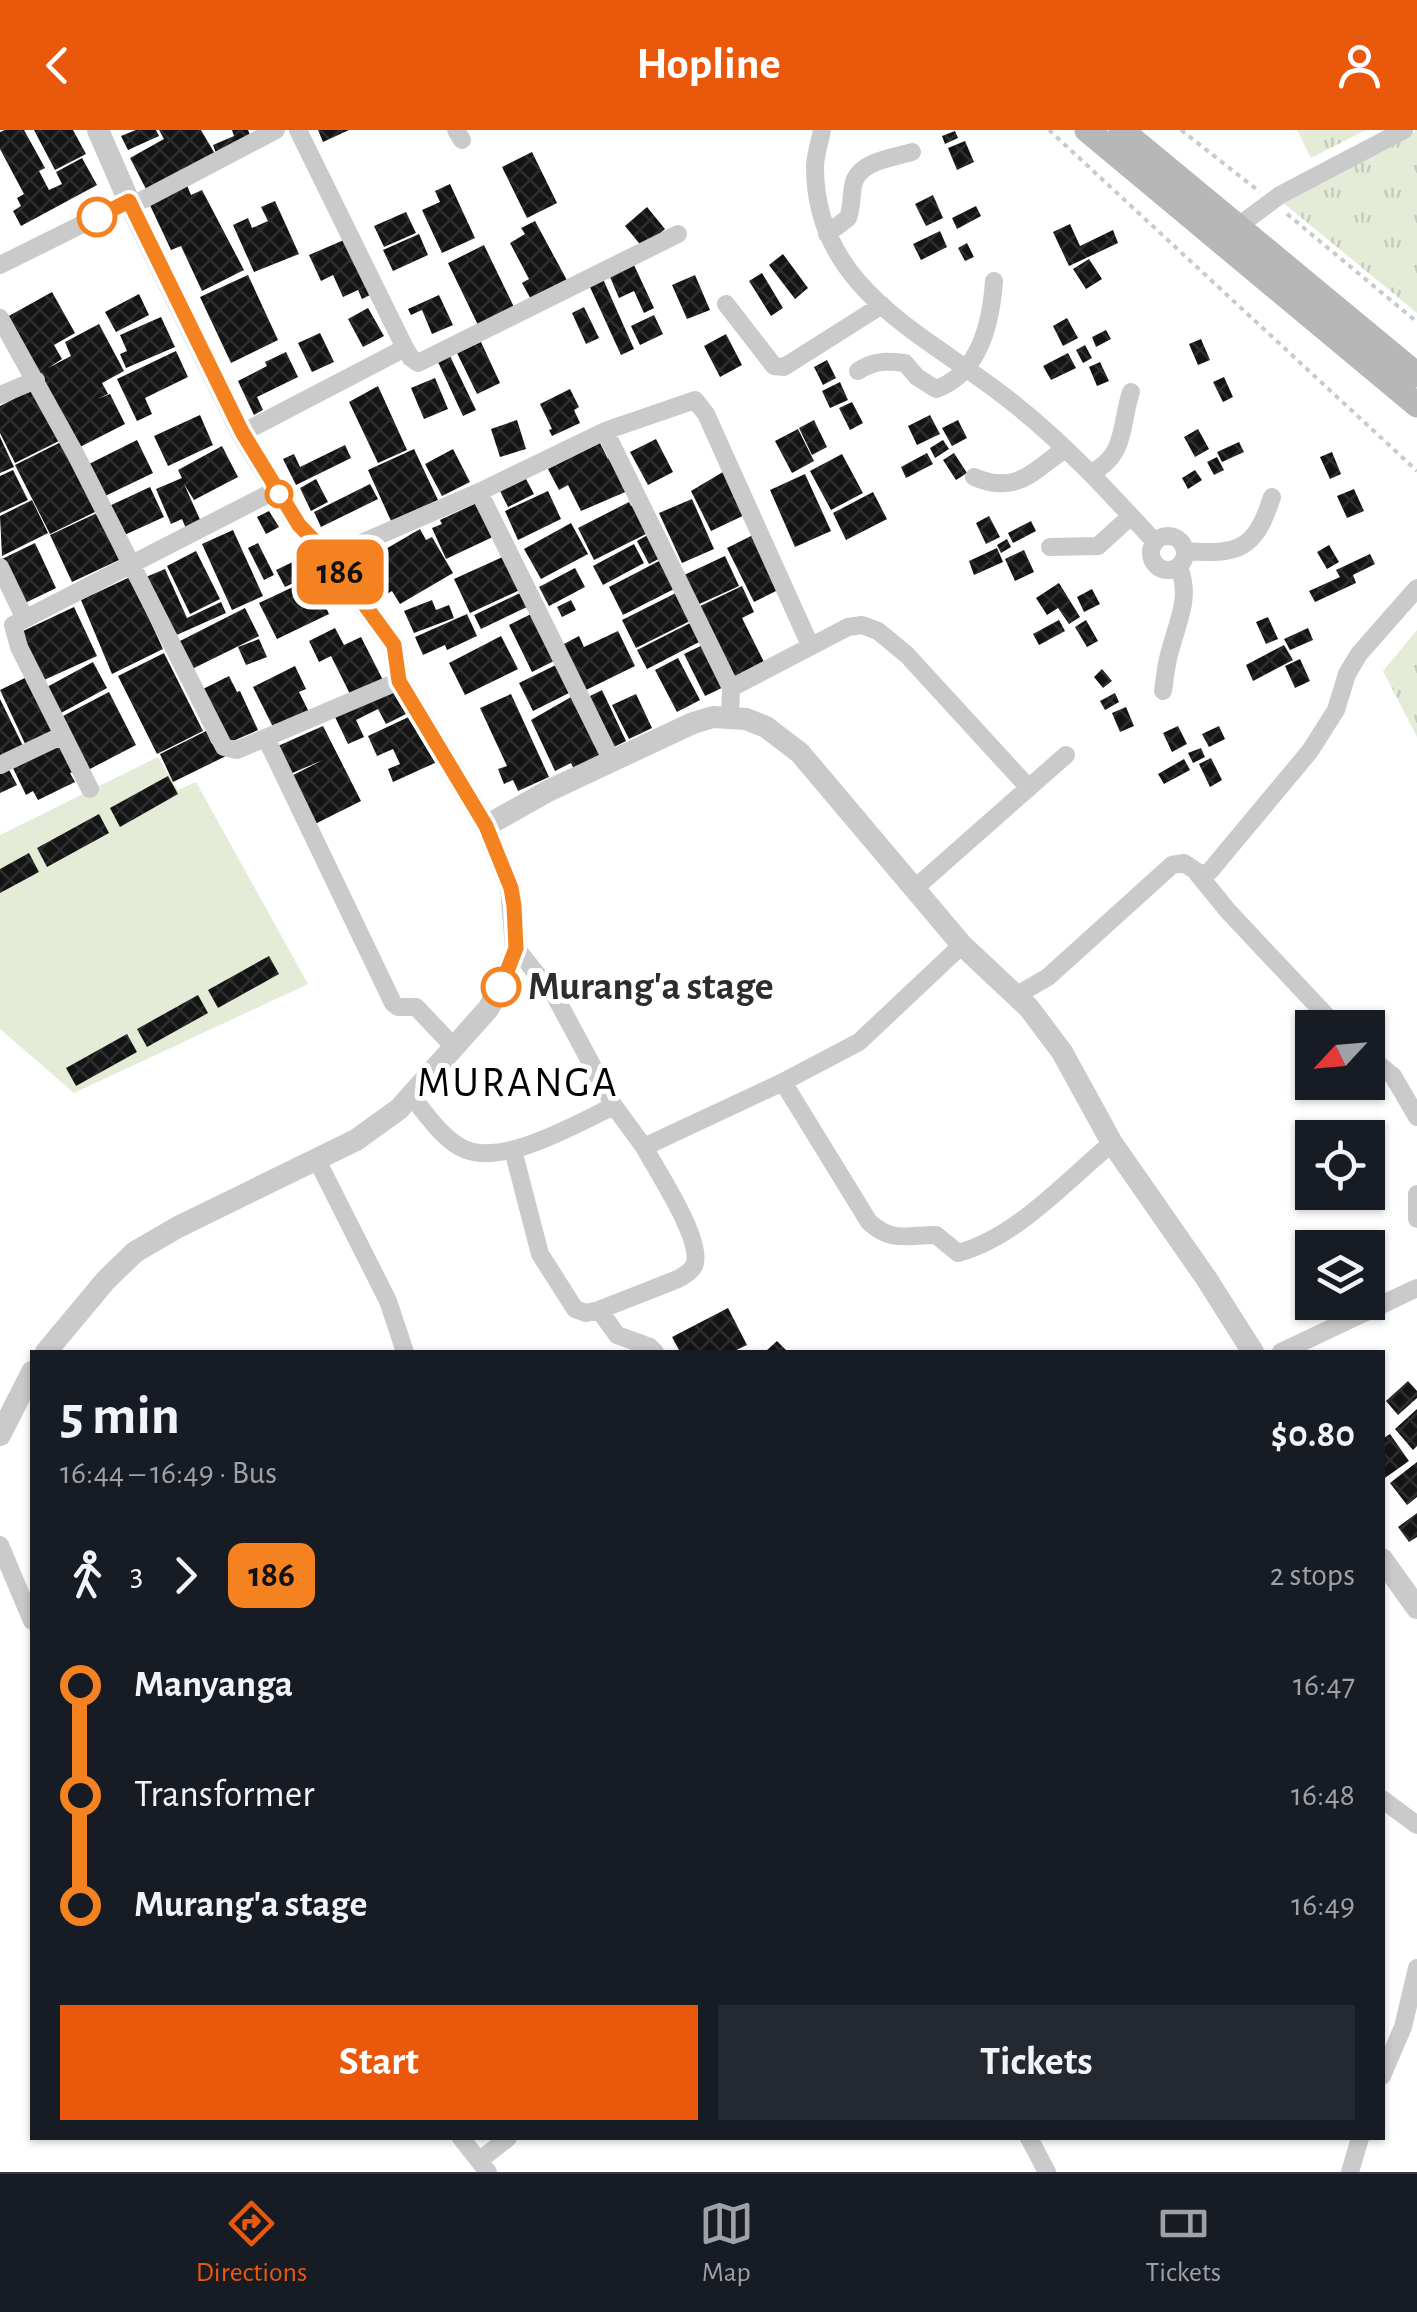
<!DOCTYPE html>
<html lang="en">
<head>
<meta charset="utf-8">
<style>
	:root { --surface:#171b24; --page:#242831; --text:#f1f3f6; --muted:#9ea1a6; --line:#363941; --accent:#ea580c }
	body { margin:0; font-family:"Alegreya Sans",sans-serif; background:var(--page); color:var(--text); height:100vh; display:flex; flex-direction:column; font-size:38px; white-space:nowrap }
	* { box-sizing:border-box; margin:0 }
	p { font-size:32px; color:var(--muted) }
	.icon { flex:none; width:55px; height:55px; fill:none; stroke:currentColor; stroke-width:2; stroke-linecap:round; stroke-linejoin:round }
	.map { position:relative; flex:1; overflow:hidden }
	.panel { position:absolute; left:30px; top:1220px; width:1355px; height:790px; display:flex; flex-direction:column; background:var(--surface); border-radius:0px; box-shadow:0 2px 8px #0004 }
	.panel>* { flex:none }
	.badge { padding:0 20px; border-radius:15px; font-size:35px; line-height:65px }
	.needle { width:65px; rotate:244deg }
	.buttons { position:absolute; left:1295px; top:880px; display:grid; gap:20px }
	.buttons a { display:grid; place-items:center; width:90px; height:90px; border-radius:0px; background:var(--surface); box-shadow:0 2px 8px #0004; font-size:50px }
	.map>.badge { position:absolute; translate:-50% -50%; box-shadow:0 0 0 5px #fff }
	.legs { display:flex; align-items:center; gap:15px; height:110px; padding:0 30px; font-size:32px }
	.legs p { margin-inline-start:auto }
	.overview { display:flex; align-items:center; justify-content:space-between; height:170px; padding:0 30px }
	h1 { font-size:55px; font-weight:700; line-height:75px }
	.cta { display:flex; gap:20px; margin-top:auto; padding:20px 30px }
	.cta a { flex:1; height:115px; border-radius:0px; background:var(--accent); color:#fff; font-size:40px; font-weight:700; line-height:115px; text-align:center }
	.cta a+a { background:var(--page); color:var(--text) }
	ul { padding:0 30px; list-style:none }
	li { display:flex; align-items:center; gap:35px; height:110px; font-size:38px }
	li i { display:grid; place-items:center; width:15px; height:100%; margin:0 12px; background:currentColor }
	li i::after { content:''; width:25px; height:25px; margin:-12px; border:8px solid; border-radius:50%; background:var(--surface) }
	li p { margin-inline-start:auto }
	li:first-child i { background:linear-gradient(#0000 50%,currentColor 0) }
	li:last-child i { background:linear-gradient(currentColor 50%,#0000 0) }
	header { display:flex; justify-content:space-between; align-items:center; height:130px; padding:0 30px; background:var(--accent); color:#fff; font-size:45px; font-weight:700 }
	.tab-bar { display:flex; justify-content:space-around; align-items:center; height:140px; border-top:2px solid var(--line); background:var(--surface); font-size:28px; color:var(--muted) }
	.tab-bar a { display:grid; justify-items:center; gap:5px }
	.tab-bar .current { color:var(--accent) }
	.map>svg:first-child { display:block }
</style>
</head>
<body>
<header><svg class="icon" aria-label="back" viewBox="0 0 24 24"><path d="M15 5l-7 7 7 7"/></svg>Hopline<svg class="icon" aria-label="person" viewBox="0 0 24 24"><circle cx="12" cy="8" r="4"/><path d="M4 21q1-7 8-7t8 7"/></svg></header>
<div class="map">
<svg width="1417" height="2042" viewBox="0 0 1417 2042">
	<defs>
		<pattern id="grass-tufts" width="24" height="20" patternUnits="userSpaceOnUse" patternTransform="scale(2.5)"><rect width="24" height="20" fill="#e4ecd8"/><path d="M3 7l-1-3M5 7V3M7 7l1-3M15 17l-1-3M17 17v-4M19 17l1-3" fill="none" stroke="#c4cbba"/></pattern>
		<pattern id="building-cross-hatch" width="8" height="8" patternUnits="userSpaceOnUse" patternTransform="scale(2.5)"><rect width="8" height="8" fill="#141414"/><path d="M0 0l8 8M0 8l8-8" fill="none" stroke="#2e2e2e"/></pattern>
	</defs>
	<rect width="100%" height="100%" fill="#fff"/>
	<path fill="url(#grass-tufts)" d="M1297,0H1366L1311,28Z
		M1417,0V183L1281,71Z
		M1417,500V607L1383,541Z"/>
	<path fill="#e4ecd8" d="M158,627L178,660L196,652L308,854L74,963L0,899V705Z"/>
	<path fill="url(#building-cross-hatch)" d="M5,0H24L45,38L39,41L49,60L62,54L56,42L82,28L97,55L21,96L13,81L21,76L17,68L24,64L0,19V2Z
		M34,0H73L86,24L55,40Z
		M136,0H156L159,6L128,20L121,6Z
		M159,0H201L215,24L146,59L130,28L164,9Z
		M232,0H248L252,10L217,26L213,15L234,6Z
		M318,0H349L323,12Z
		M955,1L958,8L945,14L942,6Z
		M965,11L974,32L957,40L948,18Z
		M532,22L557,73L527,88L502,37Z
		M186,53L191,65L202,60L244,140L202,161L181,116L171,120L148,71Z
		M450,54L475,108L442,123L422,80L440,72L435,61Z
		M933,65L943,88L926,96L915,74Z
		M275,71L299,124L254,142L233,95L248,88L252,98L268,91L261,77Z
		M976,76L981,86L957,99L952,88Z
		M647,77L665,99L643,118L625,96Z
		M406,82L416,103L384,117L374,96Z
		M535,91L569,154L533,173L522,153L529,149L510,113L525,104L521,98Z
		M1070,94L1080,116L1113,100L1118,113L1069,136L1053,102Z
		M940,101L947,117L921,130L913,114Z
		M419,104L428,125L393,141L383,120Z
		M344,110L370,165L362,169L358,160L343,167L333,145L321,151L309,125Z
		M967,113L974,127L965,131L958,118Z
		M484,115L514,177L478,195L448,133Z
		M783,124L808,158L795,169L769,135Z
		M1089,129L1102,149L1086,159L1073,139Z
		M634,135L654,178L644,183L634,161L619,168L610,147Z
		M762,143L783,178L771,186L749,151Z
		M248,145L278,210L231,233L200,167Z
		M695,145L710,180L687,189L672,155Z
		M603,149L634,219L621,225L589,155Z
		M52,162L75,203L54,215L62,229L48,238L71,226L65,212L99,194L124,241L102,253L108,264L97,269L110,264L125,294L76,319L7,187Z
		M139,164L149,185L116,202L105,182Z
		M439,165L453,195L432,204L422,180L411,185L408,179Z
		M584,177L599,208L586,214L572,183Z
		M368,178L384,206L363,217L348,189Z
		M654,185L663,204L640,215L631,196Z
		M161,187L175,217L126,238L120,224L127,221L120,205Z
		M1067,188L1078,208L1063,216L1053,196Z
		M1106,200L1111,209L1096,217L1092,207Z
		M320,203L334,232L312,242L298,213Z
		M726,204L742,235L720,247L704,216Z
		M1201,209L1210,230L1198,235L1189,214Z
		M481,212L500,253L477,264L457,223Z
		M1085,215L1092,228L1083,233L1076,220Z
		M176,221L188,247L145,268L152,284L137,291L117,249Z
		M286,222L298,247L257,267L263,280L254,285L238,251L267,236L265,232Z
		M1068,223L1076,238L1051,250L1043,236Z
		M450,226L476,280L463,286L438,232Z
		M827,230L836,248L823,255L814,237Z
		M1100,232L1109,251L1097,256L1089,237Z
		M1224,247L1233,267L1223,272L1213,252Z
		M435,248L448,279L424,289L411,258Z
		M840,252L848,270L830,278L822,261Z
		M378,256L407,320L378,333L349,272Z
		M33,259L59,311L15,333L0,303V276Z
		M570,259L579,277L574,280L580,293L552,306L549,300L552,299L540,274Z
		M852,272L863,293L850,300L839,278Z
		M200,285L213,315L168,336L154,306Z
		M930,285L940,304L917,315L908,296Z
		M517,290L526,319L500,327L491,299Z
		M814,290L827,317L812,325L799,298Z
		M958,290L967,308L952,316L942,298Z
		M798,299L814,331L792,343L775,311Z
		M1198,299L1209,319L1195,327L1184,307Z
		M0,307L14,337L0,343Z
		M656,309L673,342L648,355L630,322Z
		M137,310L153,343L103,367L87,335Z
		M943,310L949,319L935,328L930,318Z
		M63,311L97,381L50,404L15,335Z
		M1239,312L1244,322L1222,332L1217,322Z
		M600,313L608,329L613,326L630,360L581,381L568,355L559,360L548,339Z
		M345,315L351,328L296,355L283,329L294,324L300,337Z
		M222,316L238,347L194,370L184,354L202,394L187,401L182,389L171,394L156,359L182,348L178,340Z
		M414,319L438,370L391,391L368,340Z
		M453,319L470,352L442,366L425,334Z
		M1332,322L1341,344L1330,349L1320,327Z
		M927,323L933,334L906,348L901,337Z
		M954,323L967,343L956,350L943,330Z
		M842,324L863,363L831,380L810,341Z
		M1217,327L1224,340L1214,345L1207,332Z
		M728,339L751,382L711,401L691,361Z
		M13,340L28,370L0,383V346Z
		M1195,340L1202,350L1188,359L1182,348Z
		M805,344L831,401L795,417L770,360Z
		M525,347L534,364L508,377L500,361Z
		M316,349L328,372L311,381L300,358Z
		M370,354L378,369L321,397L314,382Z
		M150,357L164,387L120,407L107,377Z
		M1354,359L1364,381L1347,388L1337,366Z
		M548,361L561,389L518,410L505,381Z
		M873,362L887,389L846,410L833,383Z
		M692,369L714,419L682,433L659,383Z
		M32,370L48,403L2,426L0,386Z
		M481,371L497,405L446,429L432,398L442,394L440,390Z
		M629,372L631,376L638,372L652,401L594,430L578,398Z
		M269,381L279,397L266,404L257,387Z
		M97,383L119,430L72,452L50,405Z
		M989,386L1000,407L986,414L976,393Z
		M1031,391L1036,401L1013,413L1008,403Z
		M571,393L588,424L541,449L524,419Z
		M420,399L426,410L432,407L453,443L400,474L392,461L383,466L367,438L364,440L360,434Z
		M233,400L263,466L232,480L202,414Z
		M653,402L666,425L649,434L637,411Z
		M757,403L784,457L754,472L727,418Z
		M1007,409L1011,417L1001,423L997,415Z
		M35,413L56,458L23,474L2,429Z
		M258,413L274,445L264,450L248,418Z
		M634,414L644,433L603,455L593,436Z
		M1329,415L1339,432L1327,439L1317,422Z
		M997,418L1003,432L974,445L969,431Z
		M1024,420L1034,442L1015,451L1005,429Z
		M196,421L220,469L190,484L167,436Z
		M1370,424L1375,434L1353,445L1356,453L1315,472L1309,461L1340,447L1336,440Z
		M507,425L522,459L470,483L454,449Z
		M725,426L739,456L695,476L682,446Z
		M303,427L312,444L285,457L276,440Z
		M659,431L674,459L623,485L609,457Z
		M575,438L585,457L549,476L539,457Z
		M165,439L187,488L221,472L226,483L172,507L146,447Z
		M130,447L163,519L112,544L81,470Z
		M312,448L329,484L277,509L259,473Z
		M1059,453L1080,487L1069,494L1058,478L1047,485L1036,468Z
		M742,456L754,482L742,488L766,536L733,552L696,478Z
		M1092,459L1100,474L1084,482L1077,467Z
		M522,462L529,476L481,499L474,485Z
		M678,462L692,490L636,518L622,490Z
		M432,470L436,480L449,475L454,488L414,503L404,481Z
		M571,470L576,480L562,487L557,477Z
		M74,477L97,526L44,550L21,502Z
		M245,478L259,506L192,539L178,512Z
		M537,481L560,528L532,542L509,495Z
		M467,484L477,506L447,520L445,515L423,525L415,507Z
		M1268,487L1278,509L1266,514L1256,492Z
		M1059,490L1065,501L1039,515L1033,504Z
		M1086,490L1098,511L1087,517L1075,497Z
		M694,491L703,510L647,539L637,520Z
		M335,498L344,515L361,507L384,552L352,568L331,526L319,532L309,511Z
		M1308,498L1313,510L1290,520L1284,509Z
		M618,501L635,536L584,561L562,515L579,506L584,517Z
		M501,506L518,539L465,565L449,533Z
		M259,509L267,527L246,535L238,517Z
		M707,513L728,555L705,566L684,524Z
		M1284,515L1293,530L1253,551L1246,535Z
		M164,523L203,601L157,624L118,546Z
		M678,528L700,570L677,582L655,540Z
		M1300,529L1310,551L1295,558L1285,536Z
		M93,532L107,558L61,583L47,557Z
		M562,532L575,560L533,581L519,553Z
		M295,536L306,559L299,562L310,584L275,601L253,557Z
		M1102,539L1112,551L1103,558L1094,547Z
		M29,546L57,603L27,618L0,560Z
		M229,546L237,562L240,561L258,600L226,614L201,560Z
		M397,556L410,582L386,594L378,579L356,590L364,607L348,614L335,587Z
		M602,560L626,611L614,617L590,566Z
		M109,562L136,615L88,640L61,587Z
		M578,563L606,621L574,639L571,633L555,641L531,590Z
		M1115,563L1119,572L1105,580L1100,571Z
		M511,564L549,647L518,661L513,650L504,654L498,639L507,636L480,578Z
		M636,564L652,598L629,609L612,575Z
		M0,569L23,616L0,627Z
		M1126,577L1134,596L1120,602L1112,583Z
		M415,584L437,632L393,652L388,639L400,634L393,619L377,626L368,606Z
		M323,596L361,671L315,694L291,646L323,630L290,644L278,616Z
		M1178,596L1187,614L1172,622L1163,603Z
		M1219,596L1225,609L1209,617L1202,604Z
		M206,601L212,614L218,611L226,626L173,652L160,624Z
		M60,610L76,641L70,643L75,652L38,670L33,661L26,665L11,634Z
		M1201,618L1205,627L1193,633L1188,623Z
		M1211,628L1222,650L1210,657L1199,634Z
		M1184,629L1190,640L1164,654L1158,644Z
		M7,636L17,655L0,663V640Z
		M168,646L178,664L120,697L110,678Z
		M99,684L109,703L47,737L37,718Z
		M29,723L39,742L0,763V739Z
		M269,826L279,844L218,878L208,860Z
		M198,865L208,883L147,917L137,899Z
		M127,904L137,922L76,956L66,938Z
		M728,1178L747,1215L732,1222H680L672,1207Z
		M777,1211L788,1222H765Z
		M1408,1251L1417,1261V1268L1398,1285L1386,1271Z
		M1417,1279V1316L1413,1320L1395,1299Z
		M1390,1304L1409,1331L1382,1350V1309Z
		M1417,1332V1367L1407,1375L1390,1353Z
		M1417,1383V1407L1409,1412L1398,1397Z"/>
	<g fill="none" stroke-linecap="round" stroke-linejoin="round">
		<path stroke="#cacaca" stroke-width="4" stroke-dasharray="5 5" stroke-linecap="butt" d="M1049,0L1417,341
			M1181,0L1260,62
			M1287,84L1417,192"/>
		<path stroke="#cacaca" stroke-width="18" d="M298,0L405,218L411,228L418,233L678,104
			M456,0L462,10
			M822,0C820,12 815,25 815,37C815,162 929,205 1013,273C1065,314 1110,363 1155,412
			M131,76L276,0
			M1237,97L1280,65L1404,0
			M827,104L848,88C852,77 851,67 853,56C857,31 892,28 912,22
			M0,135L129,71
			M726,174L774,236L784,237L882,175
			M0,188L77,327L224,617L237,620L399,551
			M858,241C875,230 886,231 905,233L917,247L936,259C980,243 991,193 994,151
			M0,265L36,250
			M605,301L731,558L730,587
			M242,303L405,218
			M1091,343C1127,325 1120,295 1131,262
			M974,347C1016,365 1032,342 1065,319
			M479,362L611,629
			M1151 423a17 17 0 1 1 34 0a17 17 0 1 1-34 0Z
			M1050,417L1098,416L1131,386
			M1185,421C1239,425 1255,420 1272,367
			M329,427L479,362L605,301L695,270L706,284L810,515
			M0,437L24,487
			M731,558L848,497L862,495L878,501L907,525L1029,658
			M1163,561C1165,548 1166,534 1170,521C1178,490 1191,468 1179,437
			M266,608L393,873L398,877H416L455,918
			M0,635L63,605
			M90,659L19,517L13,495L276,360
			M1197,743L1228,781L1338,898
			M914,759L1066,625
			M516,818L556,868L614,976L644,1017
			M1017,865L1048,847L1172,735L1184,733L1202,745L1210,741L1310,621L1336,580L1347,544L1359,524L1417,458
			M1368,926L1393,946L1417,987
			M783,952L869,1092C892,1113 907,1105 936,1105L958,1123C1017,1107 1066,1051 1112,1013
			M411,966C426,983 440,1006 460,1017C499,1040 577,993 614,976
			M513,1020L540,1124L575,1179L586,1183L599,1180L678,1149C685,1145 693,1141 695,1133C701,1107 657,1041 644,1017L783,952L859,912L962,815
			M317,1030L388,1171L405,1222
			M1417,1064V1089
			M599,1180L617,1205L650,1217L655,1222
			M1281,1222L1417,1158
			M0,1415L32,1491
			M1382,1669L1417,1695
			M1382,1946L1403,1897L1417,1838
			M461,2008L488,2042
			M1029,2008L1047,2042
			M480,2030L508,2008
			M1350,2042L1360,2008"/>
		<path stroke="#cacaca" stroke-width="22" d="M486,696L548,661L693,593L713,587L746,589L766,597L800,623L962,815L1029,878L1062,922L1112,1013L1206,1148L1253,1222
			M46,1222L106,1150L135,1122L178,1097L356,1010L399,979L488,879L501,857L516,818L511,758L486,696L399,551L394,515L329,427L299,395L242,303L131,76L98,0
			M0,1305L32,1242
			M1382,1429L1417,1478"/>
		<path stroke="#b7b7b7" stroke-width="25" d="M1087,0L1417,275
			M1121,0L1417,245"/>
	</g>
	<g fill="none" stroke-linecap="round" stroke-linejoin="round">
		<g stroke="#fff" stroke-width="22">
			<path id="line-1" d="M97,87L129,71L242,302L299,395L329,426L394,515L399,551L486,696L511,758L514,776L516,818L501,857"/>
		</g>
		<use href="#line-1" stroke="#f58220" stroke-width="15"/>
	</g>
	<g fill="#fff" stroke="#f58220" stroke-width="5">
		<circle cx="97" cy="87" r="18"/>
		<circle cx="279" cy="364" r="12"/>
		<circle cx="501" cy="857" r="18"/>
	</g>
	<g text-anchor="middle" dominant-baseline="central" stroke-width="10" stroke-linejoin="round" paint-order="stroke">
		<g font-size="40" font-weight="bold" fill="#2d2d2d" stroke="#fff" text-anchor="start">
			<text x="528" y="857">Murang'a stage</text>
		</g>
		<g font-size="42" letter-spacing="2.5" fill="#000" stroke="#fff">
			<text x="518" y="953">MURANGA</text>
		</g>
	</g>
</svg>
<div class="buttons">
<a><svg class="needle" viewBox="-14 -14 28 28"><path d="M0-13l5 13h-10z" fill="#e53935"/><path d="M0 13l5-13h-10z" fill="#9ea1a6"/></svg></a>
<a><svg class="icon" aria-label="locate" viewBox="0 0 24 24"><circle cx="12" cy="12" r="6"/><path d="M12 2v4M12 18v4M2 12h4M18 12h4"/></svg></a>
<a><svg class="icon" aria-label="layers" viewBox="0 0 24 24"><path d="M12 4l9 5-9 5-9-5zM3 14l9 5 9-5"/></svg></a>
</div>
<b class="badge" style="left:340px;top:442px;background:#f58220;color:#111">186</b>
<section class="panel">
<div class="overview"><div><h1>5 min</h1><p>16:44 – 16:49 · Bus</p></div><b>$0.80</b></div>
<div class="legs"><svg class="icon" aria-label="walk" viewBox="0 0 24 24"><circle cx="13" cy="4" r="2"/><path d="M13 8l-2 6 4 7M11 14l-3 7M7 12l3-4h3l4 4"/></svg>3<svg class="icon" aria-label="forward" viewBox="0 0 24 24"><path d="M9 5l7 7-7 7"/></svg><b class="badge" style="background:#f58220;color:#111">186</b><p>2 stops</p></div>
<ul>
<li><i style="color:#f58220"></i><b>Manyanga</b><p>16:47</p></li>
<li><i style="color:#f58220"></i><span>Transformer</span><p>16:48</p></li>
<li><i style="color:#f58220"></i><b>Murang'a stage</b><p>16:49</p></li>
</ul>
<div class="cta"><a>Start</a><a>Tickets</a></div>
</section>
</div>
<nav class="tab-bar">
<a class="current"><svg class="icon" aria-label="directions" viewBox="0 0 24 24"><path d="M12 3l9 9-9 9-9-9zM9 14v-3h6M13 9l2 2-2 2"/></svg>Directions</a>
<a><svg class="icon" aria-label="map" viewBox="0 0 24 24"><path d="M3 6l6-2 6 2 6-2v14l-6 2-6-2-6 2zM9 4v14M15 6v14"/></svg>Map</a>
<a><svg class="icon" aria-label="tickets" viewBox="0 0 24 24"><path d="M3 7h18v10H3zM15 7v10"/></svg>Tickets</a>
</nav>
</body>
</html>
